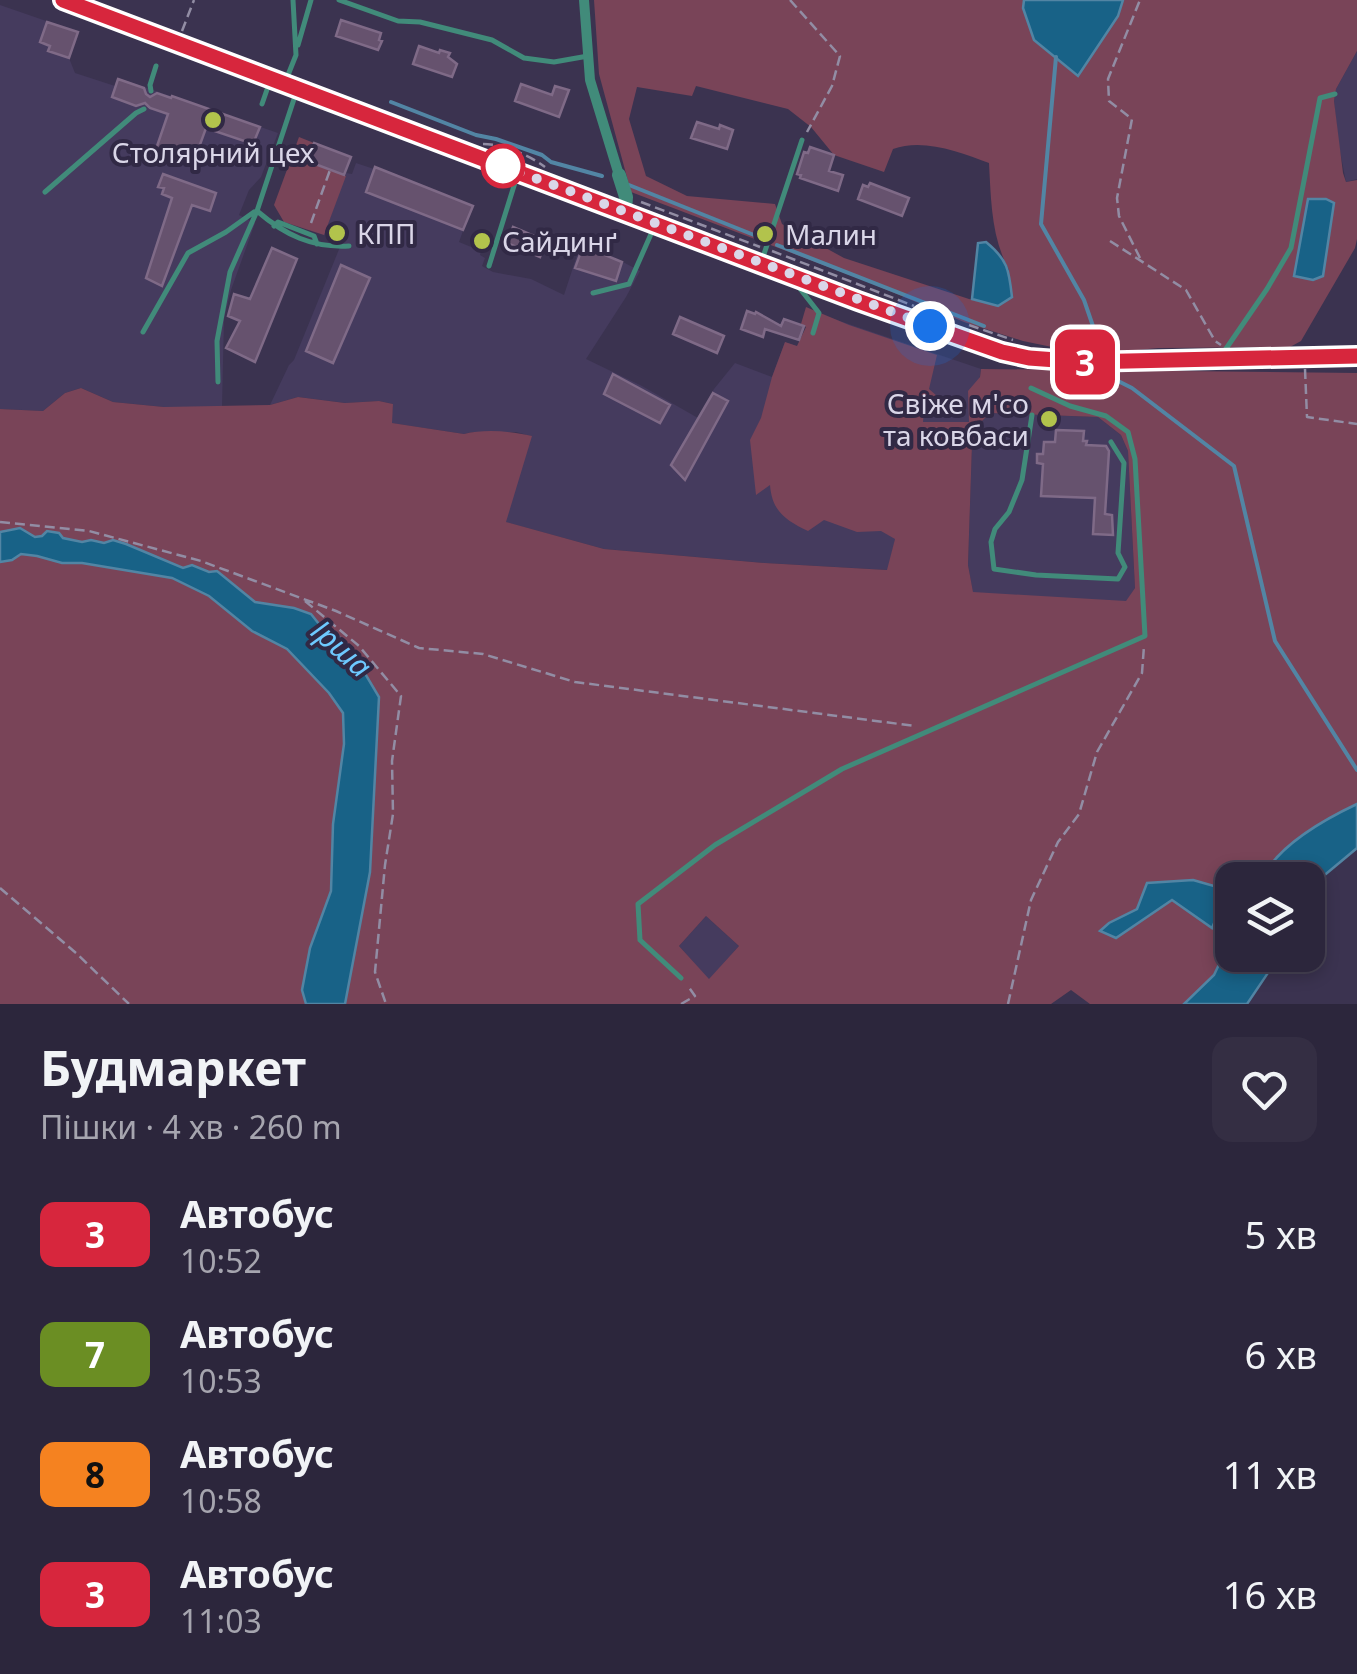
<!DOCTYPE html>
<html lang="uk">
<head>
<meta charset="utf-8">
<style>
	:root { --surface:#2c263c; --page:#342e43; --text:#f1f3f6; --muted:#a6a5af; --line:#484356 }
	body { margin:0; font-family:"Noto Sans",sans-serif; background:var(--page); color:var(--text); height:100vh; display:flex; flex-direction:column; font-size:38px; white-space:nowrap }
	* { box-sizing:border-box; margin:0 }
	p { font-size:32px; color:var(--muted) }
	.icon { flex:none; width:55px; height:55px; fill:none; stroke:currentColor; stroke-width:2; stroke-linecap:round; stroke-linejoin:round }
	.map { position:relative; height:1004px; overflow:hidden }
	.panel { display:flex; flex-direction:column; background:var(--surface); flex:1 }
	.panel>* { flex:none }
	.badge { padding:0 20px; border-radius:15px; font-size:35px; line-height:65px }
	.controls { position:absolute; left:1215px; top:862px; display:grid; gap:20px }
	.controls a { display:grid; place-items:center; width:110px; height:110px; border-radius:20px; background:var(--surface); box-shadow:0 5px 15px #0003,0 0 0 2px var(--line); font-size:50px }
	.you { position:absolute; width:50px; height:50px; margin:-25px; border:8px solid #fff; border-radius:50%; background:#1a73e8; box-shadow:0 0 0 15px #1a73e833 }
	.map>.badge { position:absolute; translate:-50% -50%; box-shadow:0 0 0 5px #fff }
	.round { display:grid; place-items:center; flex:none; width:105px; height:105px; border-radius:20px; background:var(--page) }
	.headline { display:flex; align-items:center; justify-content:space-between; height:170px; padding:0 40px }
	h1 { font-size:48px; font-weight:700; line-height:75px }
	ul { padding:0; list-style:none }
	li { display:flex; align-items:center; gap:30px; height:120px; padding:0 40px }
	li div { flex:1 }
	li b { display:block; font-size:38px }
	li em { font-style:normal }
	li .badge { min-width:110px; font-weight:700; text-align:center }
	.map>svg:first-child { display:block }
</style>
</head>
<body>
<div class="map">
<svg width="1357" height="1004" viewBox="0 0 1357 1004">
	<rect width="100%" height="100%" fill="#3b3350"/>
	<path fill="#453b5e" d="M0,5L78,32L69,58L75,73L115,86L118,78L278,133L261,177L249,190L239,215L255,223L231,290L224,319L222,407H164L113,402L81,388L65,393L43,411L0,409Z
		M1357,51V179L1346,182L1338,141L1334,101L1336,89Z
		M356,163L374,169L371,178L468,217L459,242L481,251L480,255L485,258L482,266L493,272L531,279L564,295L580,246L623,262L640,271L626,297L586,359L642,386L698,418L714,389L735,363L772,377L785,342L818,354L831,318L981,369L973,422L922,423L888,570L765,563L604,549L505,522L531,436L516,432H472L464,434L391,423L393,404L379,401L346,403L298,397L270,405L289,365L294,360L342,242L324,235L346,173L352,174Z
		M990,413L1098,417L1121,435L1128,451L1135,588L1126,602L973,593L968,565L972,445L977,426Z
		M706,916L739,946L709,980L679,946Z"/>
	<path fill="#794458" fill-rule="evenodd" d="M594,0H1024L1023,8L1118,16L1123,0H1357V51L1336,89L1334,101L1343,173L1346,182L1357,180V239L1355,248L1301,341L1290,347L1158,348L1118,352L1052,347L1023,341L964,322L868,282L631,192L599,74ZM696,86L788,109L811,127L834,155L884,172L893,149C923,138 960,152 989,163C991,199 991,237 1009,270L998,306L969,299L844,258L782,224L775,204L687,196L646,176L629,119L637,87L692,96ZM1308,199L1334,204L1323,276L1313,280L1294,276Z
		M299,137L314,143L307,161L346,176L324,235L284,222L274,205Z
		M806,307L849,325L937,355L929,389L937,396L940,407L938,411H924L923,422H969L968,391L980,377L981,369L1357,373V804C1323,820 1278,845 1261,880H1232V937L1214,975L1184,1004H1090L1071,990L1051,1004H345L370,872L379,697L338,636L323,629L311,614L255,602L225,577L192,565L183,568L126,544L104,543L91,540L82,542L63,538L35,537L20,528L0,532V409L43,411L65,393L81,388L113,402L164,407L270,405L298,397L345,403L379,401L393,404L392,423L464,434C484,429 511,431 532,436L506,522L604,549L765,563L887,570L895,539L881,531L857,532L824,520L808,531C785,520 772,511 770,485L756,495L750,440L761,418L772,377L785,342L797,346L806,327L801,324ZM990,413L1098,417L1121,435L1128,451L1135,588L1126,601L973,592L968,565L972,445L977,426ZM706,916L739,946L709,979L679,946Z
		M21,554L37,556L62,563H82L172,578L209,596L252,631L287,649L329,693L344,713V744L333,824L331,891L310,948L302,990L306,1004H0V562L12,560Z"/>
	<path fill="#186287" stroke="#5285a4" stroke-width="2.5" d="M1024,0H1123L1118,16L1078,76L1034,40L1023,8Z
		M1308,199H1326L1334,203L1323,276L1313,280L1294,276Z
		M986,242C1008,260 1009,270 1012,297L998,306L972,299L978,243Z
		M20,528L35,537L42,536L47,531L59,533L63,538L82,542L91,540L104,543L113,540L126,544L183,568L192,565L209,572L217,571L255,602L294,608L311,614L323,629L338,636L350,648L356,656L357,664L360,665L379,697L370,872L345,1004H306L302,990L310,948L331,891L333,824L344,744L343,713L329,693L287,649L252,631L209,596L172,578L82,563H62L37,556L21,554L12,560L0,562V532Z
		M1357,804V848L1321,878L1308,906V880H1261C1278,845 1323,820 1357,804Z
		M1193,880L1228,890L1212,928L1172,900L1116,938L1100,931L1109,923L1137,909L1147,883Z
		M1232,937V955H1280L1247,1004H1184L1214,975Z"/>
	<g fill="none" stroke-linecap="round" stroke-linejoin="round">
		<path stroke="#5285a4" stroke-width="4" d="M1056,57L1041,224L1084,300L1095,332L1104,350
			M391,102L476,135L496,139L542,155L551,162L602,176
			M629,185L759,237
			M777,245L984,326
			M1104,374L1132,388L1234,466L1275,641L1357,770"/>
	</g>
	<path fill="#66526e" stroke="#7f6a87" stroke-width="2.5" d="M341,20L381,33L379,40L382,41L378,50L336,36Z
		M47,22L78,32L69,58L48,51L50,46L40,42Z
		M419,46L439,53L440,50L450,53L448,57L457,64L452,77L413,64Z
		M118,79L144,88L146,94L150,97L157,93L171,98L172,96L260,127L253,144L206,128L198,150L201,151L196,166L155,152L168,114L150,108L145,103L136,106L112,97Z
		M521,84L552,95L555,86L569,90L559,117L515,101Z
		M697,122L719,129L720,125L733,130L727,149L691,138Z
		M314,143L351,157L344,175L307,161Z
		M810,147L834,155L829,171L843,175L838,191L800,178L801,175L797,174L804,152L808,153Z
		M375,167L473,206L463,230L366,192Z
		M163,174L216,193L210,211L192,205L162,286L146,278L172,198L162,194L164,188L158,187Z
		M870,183L909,198L902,216L858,199L863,185L868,187Z
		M513,227L546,241L540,257L507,243Z
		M583,246L622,262L616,281L575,268Z
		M272,248L297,259L255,362L226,348L240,321L228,316L234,294L250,299Z
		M341,265L370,278L333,363L306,351Z
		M747,311L755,314L756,312L781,326L784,319L804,326L799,340L765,329L763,337L741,329Z
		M680,317L724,336L717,353L673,334Z
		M613,374L670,405L660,423L604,394Z
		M713,393L728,401L685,480L671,465Z
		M1056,430L1084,431L1083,441H1087L1086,445L1106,446L1109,451L1105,514L1112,515L1113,535L1093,534L1095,498L1041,496L1043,464L1037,463V454H1043L1044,442H1055Z"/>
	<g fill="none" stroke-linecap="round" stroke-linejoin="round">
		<path stroke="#928da4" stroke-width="2.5" stroke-dasharray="10 5" stroke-linecap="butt" d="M790,0L840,56L832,86L807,132
			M182,31L194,0
			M483,144C503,144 529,155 545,167
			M641,202L760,247
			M311,223L330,170
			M1110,241L1186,290L1215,341L1221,345
			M772,251L914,306
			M1140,258L1119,216L1117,198L1132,119L1109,101L1108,79L1140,0
			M969,325L1013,340
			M1305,369L1307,417L1357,424
			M0,522L89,531L201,561L336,611L419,648L483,654L575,682L915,726
			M305,601L359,646L401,696L392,761L393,814L385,865L375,972L386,1004
			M0,888L76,953L129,1004
			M681,1004L695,996L688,986
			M1008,1004L1031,900L1058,842L1079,814L1097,752L1142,673L1144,646"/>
		<path stroke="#418b7a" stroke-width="5" d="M339,0L398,21L420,22L492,40L524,58L554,62L588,56
			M298,45L311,0
			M286,80L296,55L293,0
			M151,91L150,85L156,66
			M262,104L270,81
			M45,192L136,113L144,109
			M257,211C285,235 312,248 349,246
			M274,226L278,222L314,236L317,244
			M762,260L802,140
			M489,266L518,173
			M794,281L819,313L813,333
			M593,293L629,284L655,225
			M143,332L188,253L226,232L254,212
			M1221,356L1267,289L1291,248L1320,98L1335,94
			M218,382L217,341L230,272L257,211L296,93
			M1032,415L1022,480L1009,512L995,529L991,542L994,569L1036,575L1118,579L1125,567L1118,553L1124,463L1111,442
			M681,978L640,940L638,904L715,845L842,769L1145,636L1135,459L1128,432L1106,416L1070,406L1031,388"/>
		<path stroke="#418b7a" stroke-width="10" d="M584,0L590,80L619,175"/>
		<path stroke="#418b7a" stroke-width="14" d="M64,0L859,301L1002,352L1029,358L1084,362L1357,356
			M619,175L626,197L625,211"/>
	</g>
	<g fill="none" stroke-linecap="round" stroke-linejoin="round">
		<g stroke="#fff" stroke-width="22">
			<path id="line" d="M63,0L858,301L1002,352L1029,358L1084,362L1357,356"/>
		</g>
		<use href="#line" stroke="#d7263d" stroke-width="15"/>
		<path stroke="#dad6e8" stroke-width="10" stroke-dasharray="0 18" d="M503,166L930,326"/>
	</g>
	<g fill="#b2c34c" stroke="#312945" stroke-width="4">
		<circle cx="213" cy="120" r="10"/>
		<circle cx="337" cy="233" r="10"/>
		<circle cx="765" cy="234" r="10"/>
		<circle cx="482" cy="241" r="10"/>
		<circle cx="1049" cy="419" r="10"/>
	</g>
	<circle fill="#fff" stroke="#d7263d" stroke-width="5" cx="503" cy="166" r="20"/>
	<g text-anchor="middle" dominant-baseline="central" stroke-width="8" stroke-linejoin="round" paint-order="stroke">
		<g font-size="28" fill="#dad6e8" stroke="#312945" text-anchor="start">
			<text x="213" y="152" text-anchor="middle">Столярний цех</text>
			<text x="357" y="233">КПП</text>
			<text x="785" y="234">Малин</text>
			<text x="502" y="241">Сайдинґ</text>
			<text x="1029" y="403" text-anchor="end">Свіже м'со<tspan x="1029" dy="32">та ковбаси</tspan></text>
		</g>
		<g font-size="30" font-style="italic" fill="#6ec9ff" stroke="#312945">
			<text transform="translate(342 648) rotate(42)">Ірша</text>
		</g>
	</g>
</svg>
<div class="controls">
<a><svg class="icon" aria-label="layers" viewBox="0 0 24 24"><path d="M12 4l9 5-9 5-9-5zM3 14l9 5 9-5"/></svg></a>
</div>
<div class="you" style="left:930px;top:326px"></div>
<b class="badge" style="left:1085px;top:362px;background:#d7263d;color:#fff">3</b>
</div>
<section class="panel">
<div class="headline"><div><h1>Будмаркет</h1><p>Пішки · 4 хв · 260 m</p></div><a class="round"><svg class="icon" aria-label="heart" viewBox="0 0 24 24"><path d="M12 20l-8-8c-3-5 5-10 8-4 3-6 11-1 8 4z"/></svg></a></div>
<ul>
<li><span class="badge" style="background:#d7263d;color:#fff">3</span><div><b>Автобус</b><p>10:52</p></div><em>5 хв</em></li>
<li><span class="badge" style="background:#6b8e23;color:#fff">7</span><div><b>Автобус</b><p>10:53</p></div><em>6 хв</em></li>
<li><span class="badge" style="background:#f58220;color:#111">8</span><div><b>Автобус</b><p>10:58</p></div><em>11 хв</em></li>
<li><span class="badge" style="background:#d7263d;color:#fff">3</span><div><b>Автобус</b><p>11:03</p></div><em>16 хв</em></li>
</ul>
</section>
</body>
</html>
